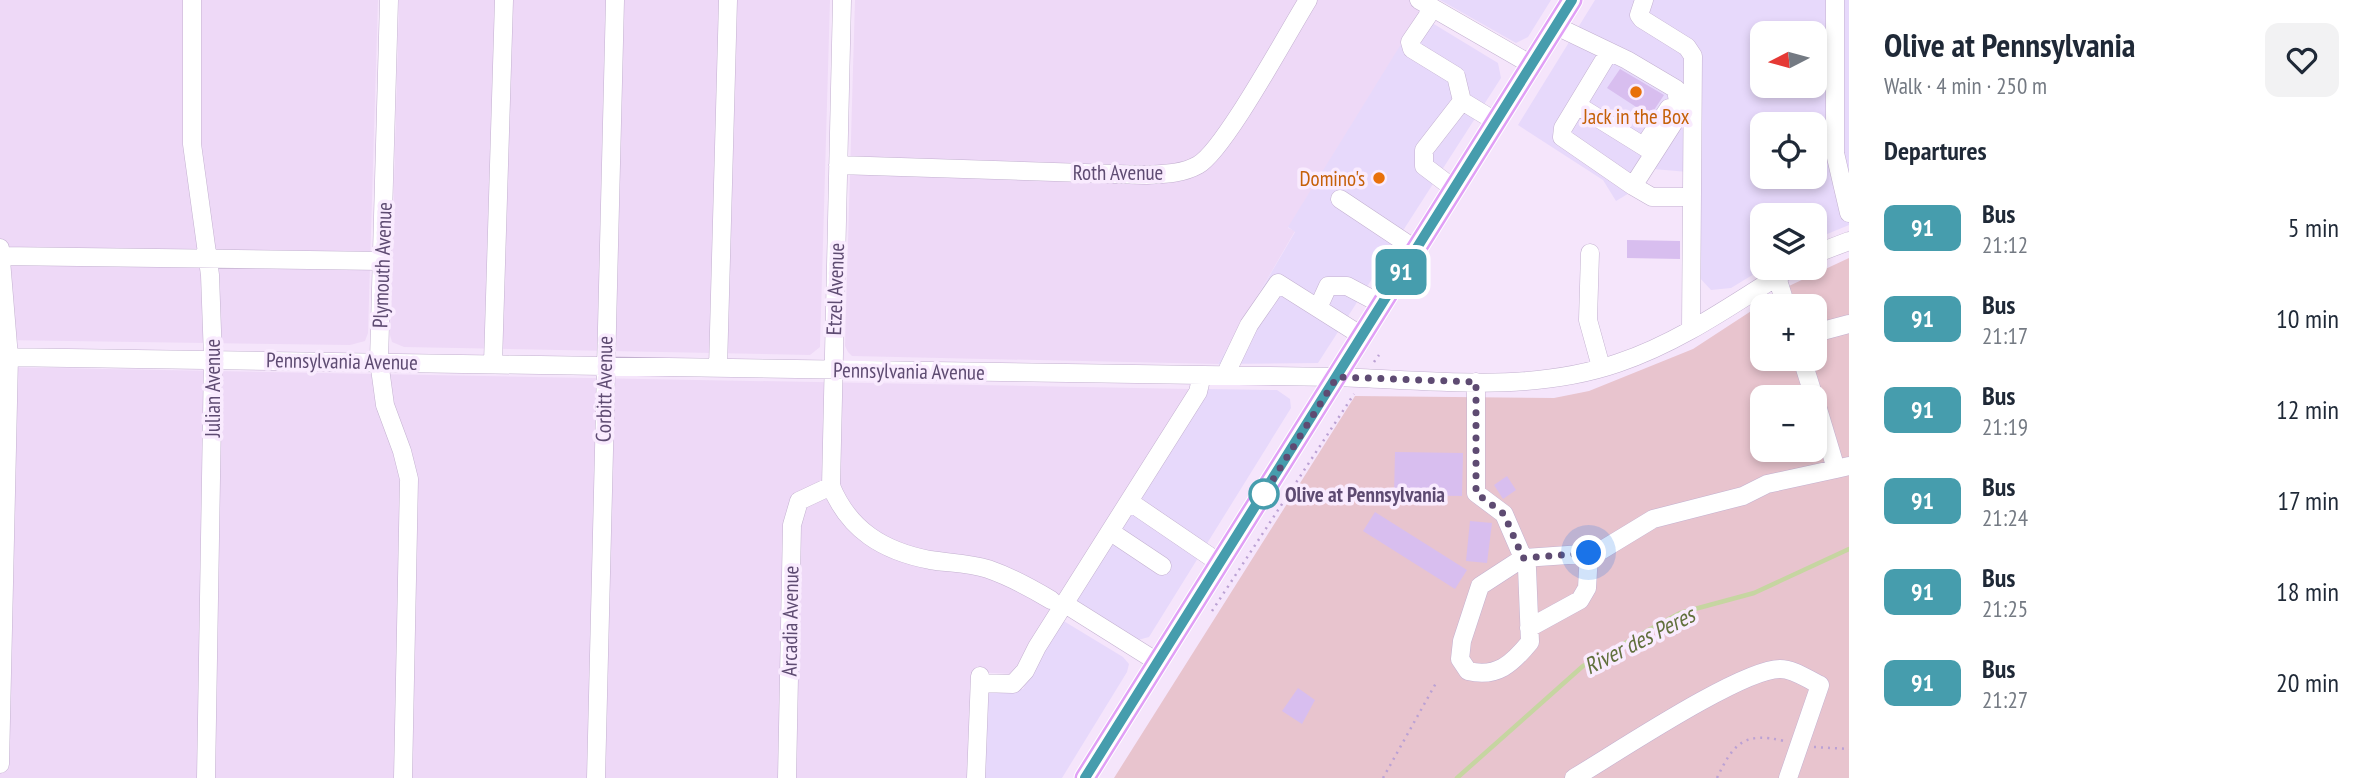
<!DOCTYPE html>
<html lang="en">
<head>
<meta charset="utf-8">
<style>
	:root { --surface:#fff; --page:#f2f2f3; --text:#1f2937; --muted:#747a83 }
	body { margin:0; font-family:"PT Sans Narrow",sans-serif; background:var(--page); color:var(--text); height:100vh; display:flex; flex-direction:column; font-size:26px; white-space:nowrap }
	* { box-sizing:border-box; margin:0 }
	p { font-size:23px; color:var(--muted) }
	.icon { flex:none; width:38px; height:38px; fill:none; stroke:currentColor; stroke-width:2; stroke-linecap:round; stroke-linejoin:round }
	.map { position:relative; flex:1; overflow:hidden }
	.details { display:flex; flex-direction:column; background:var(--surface); width:525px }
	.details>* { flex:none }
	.badge { padding:0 14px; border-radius:10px; font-size:24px; line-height:46px }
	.needle { width:46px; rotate:264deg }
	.buttons { position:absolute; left:1750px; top:21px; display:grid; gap:14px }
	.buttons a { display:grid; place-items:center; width:77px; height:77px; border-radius:14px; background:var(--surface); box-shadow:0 4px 10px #0003; font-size:35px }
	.you { position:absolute; width:35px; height:35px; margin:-18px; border:5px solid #fff; border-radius:50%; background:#1a73e8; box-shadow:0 0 0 10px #1a73e833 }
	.map>.badge { position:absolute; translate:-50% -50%; box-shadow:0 0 0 4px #fff }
	h2 { padding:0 35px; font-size:26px; line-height:63px }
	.round { display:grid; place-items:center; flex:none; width:74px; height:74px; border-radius:14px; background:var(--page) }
	.headline { display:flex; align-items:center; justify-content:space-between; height:119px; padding:0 35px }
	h1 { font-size:33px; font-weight:600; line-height:52px }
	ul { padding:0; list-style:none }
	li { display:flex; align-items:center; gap:21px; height:91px; padding:0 35px }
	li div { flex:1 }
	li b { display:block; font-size:26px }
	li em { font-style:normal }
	li .badge { min-width:77px; font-weight:700; text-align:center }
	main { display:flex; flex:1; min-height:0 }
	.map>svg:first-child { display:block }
</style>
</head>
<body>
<main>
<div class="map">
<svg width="1849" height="778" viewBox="0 0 1849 778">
	<rect width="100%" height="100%" fill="#f5e5fb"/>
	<path fill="#eed9f7" d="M0,0H378L368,333L365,341L350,345L0,340Z
		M399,0H830L820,347L810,355L404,347L392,342L390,335Z
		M855,0H1429L1288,228L1295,231L1218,364L852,356L848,352L845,346Z
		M0,367L1189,389L1190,397L1015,674L972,672L969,778H0Z"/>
	<path fill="#e7d9fb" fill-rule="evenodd" d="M1440,0H1551L1528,37L1516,43Z
		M1595,0H1849V225L1815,239V215H1762L1764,268L1731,288L1711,290L1698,276L1700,173L1653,169L1631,192L1616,201L1603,180L1518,125ZM1762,33H1815V86H1762ZM1762,124H1815V177H1762Z
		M1419,15L1498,63L1501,78L1318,363L1218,364L1295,232L1288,227Z
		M1207,389L1277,390L1290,399L1291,408L1149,637L1138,640L1073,600Z
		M1062,620L1123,657L1129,664L1127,672L1062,778H982L987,693L1023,689L1047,642Z"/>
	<path fill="#e8c4ce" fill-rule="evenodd" d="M1849,258V778H1114L1355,396L1554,398L1589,391L1693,349L1791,285ZM1762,306H1815V359H1762ZM1762,397H1815V450H1762Z"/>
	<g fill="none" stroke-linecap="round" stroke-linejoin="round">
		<path stroke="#c6d5a1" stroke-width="4.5" d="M1457,778L1583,666L1680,613L1754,593L1849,549"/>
	</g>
	<path fill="#d8beef" d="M1620,69L1664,95L1650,116L1607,88Z
		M1627,240L1680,241V259L1627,258Z
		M1395,452L1463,453L1462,496L1394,495Z
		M1507,476L1516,490L1503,499L1494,485Z
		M1375,512L1467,570L1455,589L1363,531Z
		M1470,521L1492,523L1487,563L1466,561Z
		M1298,688L1315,700L1302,724L1282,711Z"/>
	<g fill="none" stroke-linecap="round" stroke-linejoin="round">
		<g stroke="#c3b1d0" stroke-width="19">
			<path id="minor" d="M192,0V144L210,275L213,358L206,778
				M389,0L379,361L385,405L402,451L409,479L403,778
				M842,0L831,486C849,530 883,551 930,560C949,563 969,563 988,569C1011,577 1031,588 1051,600
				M1419,0L1530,64
				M1644,0L1639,15L1642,19L1687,47L1693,56L1691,329
				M1835,0V153L1849,213
				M1433,8L1410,42L1412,49L1456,76L1462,101L1495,121
				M1556,26L1627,60L1676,89L1679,108L1676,119L1633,186L1652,197H1691
				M1609,52L1563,128L1562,137L1633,186
				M1577,105L1651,151
				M1644,146L1669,108
				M838,165L1145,175C1163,174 1182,174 1198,165C1224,151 1288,32 1308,0
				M1453,188L1424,166V150L1462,101
				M1340,199L1415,249
				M0,248L9,357L0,764
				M1590,253L1588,320L1601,367
				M1815,254L1849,241
				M0,256L382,261
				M1777,277L1786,306
				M1318,308L1328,286H1347L1381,304
				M1815,333L1849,324
				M0,357L1337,377C1429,380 1528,394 1618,363C1681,342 1736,302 1791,268
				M1802,359L1814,397
				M493,363L504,0
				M718,368L728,0
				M1228,375V369L1249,325L1278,283L1362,336
				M1476,382V493L1504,514L1523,558L1597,553L1653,519L1743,496L1767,484L1836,469
				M1815,399L1836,469L1849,466
				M1130,502L1221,564
				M1111,532L1162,566
				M1523,558L1527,568L1530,642C1512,664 1497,678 1468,671L1460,659L1462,641L1480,586Z
				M1065,604L1159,663
				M1529,628L1580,600L1587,588L1589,553
				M980,683L1013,684L1025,671L1037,647L1198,392L1202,375
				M596,778L615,0
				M787,778L792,525L799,501L831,486
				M976,778L980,676
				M1574,778C1613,755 1741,669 1780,669C1794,669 1807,679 1820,685L1788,778"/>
		</g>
		<g stroke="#fff" stroke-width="23">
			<path id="major" d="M1085,778L1572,0"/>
		</g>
		<path stroke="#bba1d4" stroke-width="2.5" stroke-dasharray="2 5" stroke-linecap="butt" d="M1374,362L1379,355
			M1212,611L1354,394
			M1814,747L1849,749
			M1383,778L1436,683
			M1717,778C1733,744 1744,731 1784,741"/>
		<use href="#minor" stroke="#fff" stroke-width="18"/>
		<use href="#major" stroke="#e1a0f6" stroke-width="21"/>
	</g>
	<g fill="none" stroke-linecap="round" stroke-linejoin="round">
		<g stroke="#fff" stroke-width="16">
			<path id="line" d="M1085,778L1572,0"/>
		</g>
		<use href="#line" stroke="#469dad" stroke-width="10"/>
		<path stroke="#5e4b72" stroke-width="7" stroke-dasharray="0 12.6" d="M1264,494L1262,497L1337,377L1476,382V493L1504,514L1523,558L1589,553"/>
	</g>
	<g fill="#e8710a" stroke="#f9ebfe" stroke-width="2.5">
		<circle cx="1636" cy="92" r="7"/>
		<circle cx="1379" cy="178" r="7"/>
	</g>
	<circle fill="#fff" stroke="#469dad" stroke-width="3.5" cx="1264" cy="494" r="14"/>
	<g text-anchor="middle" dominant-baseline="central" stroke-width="7" stroke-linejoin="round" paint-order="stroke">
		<g font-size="21" fill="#c56008" stroke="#f9ebfe">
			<text x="1636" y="116">Jack in the Box</text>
			<text x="1365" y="178" text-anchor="end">Domino's</text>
		</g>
		<g font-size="21" fill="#5e4b72" stroke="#f9ebfe">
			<text x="1118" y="172">Roth Avenue</text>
			<text transform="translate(382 265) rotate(-88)">Plymouth Avenue</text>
			<text transform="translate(835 289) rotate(-88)">Etzel Avenue</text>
			<text transform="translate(342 361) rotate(1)">Pennsylvania Avenue</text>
			<text transform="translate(909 371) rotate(1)">Pennsylvania Avenue</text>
			<text transform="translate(212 388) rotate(-90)">Julian Avenue</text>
			<text transform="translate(604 389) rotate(-89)">Corbitt Avenue</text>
			<text transform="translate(790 621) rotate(-89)">Arcadia Avenue</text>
		</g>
		<g font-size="21" font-weight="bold" fill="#5e4b72" stroke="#f9ebfe" text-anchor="start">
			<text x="1285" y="494">Olive at Pennsylvania</text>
		</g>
		<g font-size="23" font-style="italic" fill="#61703d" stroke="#f9ebfe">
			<text transform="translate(1639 640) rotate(-27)">River des Peres</text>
		</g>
	</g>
</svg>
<div class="buttons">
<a><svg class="needle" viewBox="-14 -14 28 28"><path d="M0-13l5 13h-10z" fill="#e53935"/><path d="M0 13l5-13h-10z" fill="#747a83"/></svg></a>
<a><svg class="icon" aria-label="locate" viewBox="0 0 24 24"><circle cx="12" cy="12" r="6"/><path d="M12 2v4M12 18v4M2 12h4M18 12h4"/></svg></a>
<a><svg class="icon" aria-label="layers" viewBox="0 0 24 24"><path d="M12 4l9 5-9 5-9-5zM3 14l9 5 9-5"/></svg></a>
<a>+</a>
<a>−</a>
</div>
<div class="you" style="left:1589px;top:553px"></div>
<b class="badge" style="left:1401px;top:272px;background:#469dad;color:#fff">91</b>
</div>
<section class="details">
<div class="headline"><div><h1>Olive at Pennsylvania</h1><p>Walk · 4 min · 250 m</p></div><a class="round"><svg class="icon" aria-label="heart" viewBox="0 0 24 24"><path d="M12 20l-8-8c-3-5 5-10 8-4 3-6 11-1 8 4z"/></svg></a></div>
<h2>Departures</h2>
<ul>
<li><span class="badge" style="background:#469dad;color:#fff">91</span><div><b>Bus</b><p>21:12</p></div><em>5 min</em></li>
<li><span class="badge" style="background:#469dad;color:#fff">91</span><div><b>Bus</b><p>21:17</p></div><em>10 min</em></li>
<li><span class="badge" style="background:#469dad;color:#fff">91</span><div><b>Bus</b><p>21:19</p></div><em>12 min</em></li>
<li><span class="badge" style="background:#469dad;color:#fff">91</span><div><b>Bus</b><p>21:24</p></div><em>17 min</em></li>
<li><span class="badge" style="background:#469dad;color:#fff">91</span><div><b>Bus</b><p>21:25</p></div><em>18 min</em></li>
<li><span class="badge" style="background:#469dad;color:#fff">91</span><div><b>Bus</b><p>21:27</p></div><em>20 min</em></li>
</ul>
</section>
</main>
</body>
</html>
